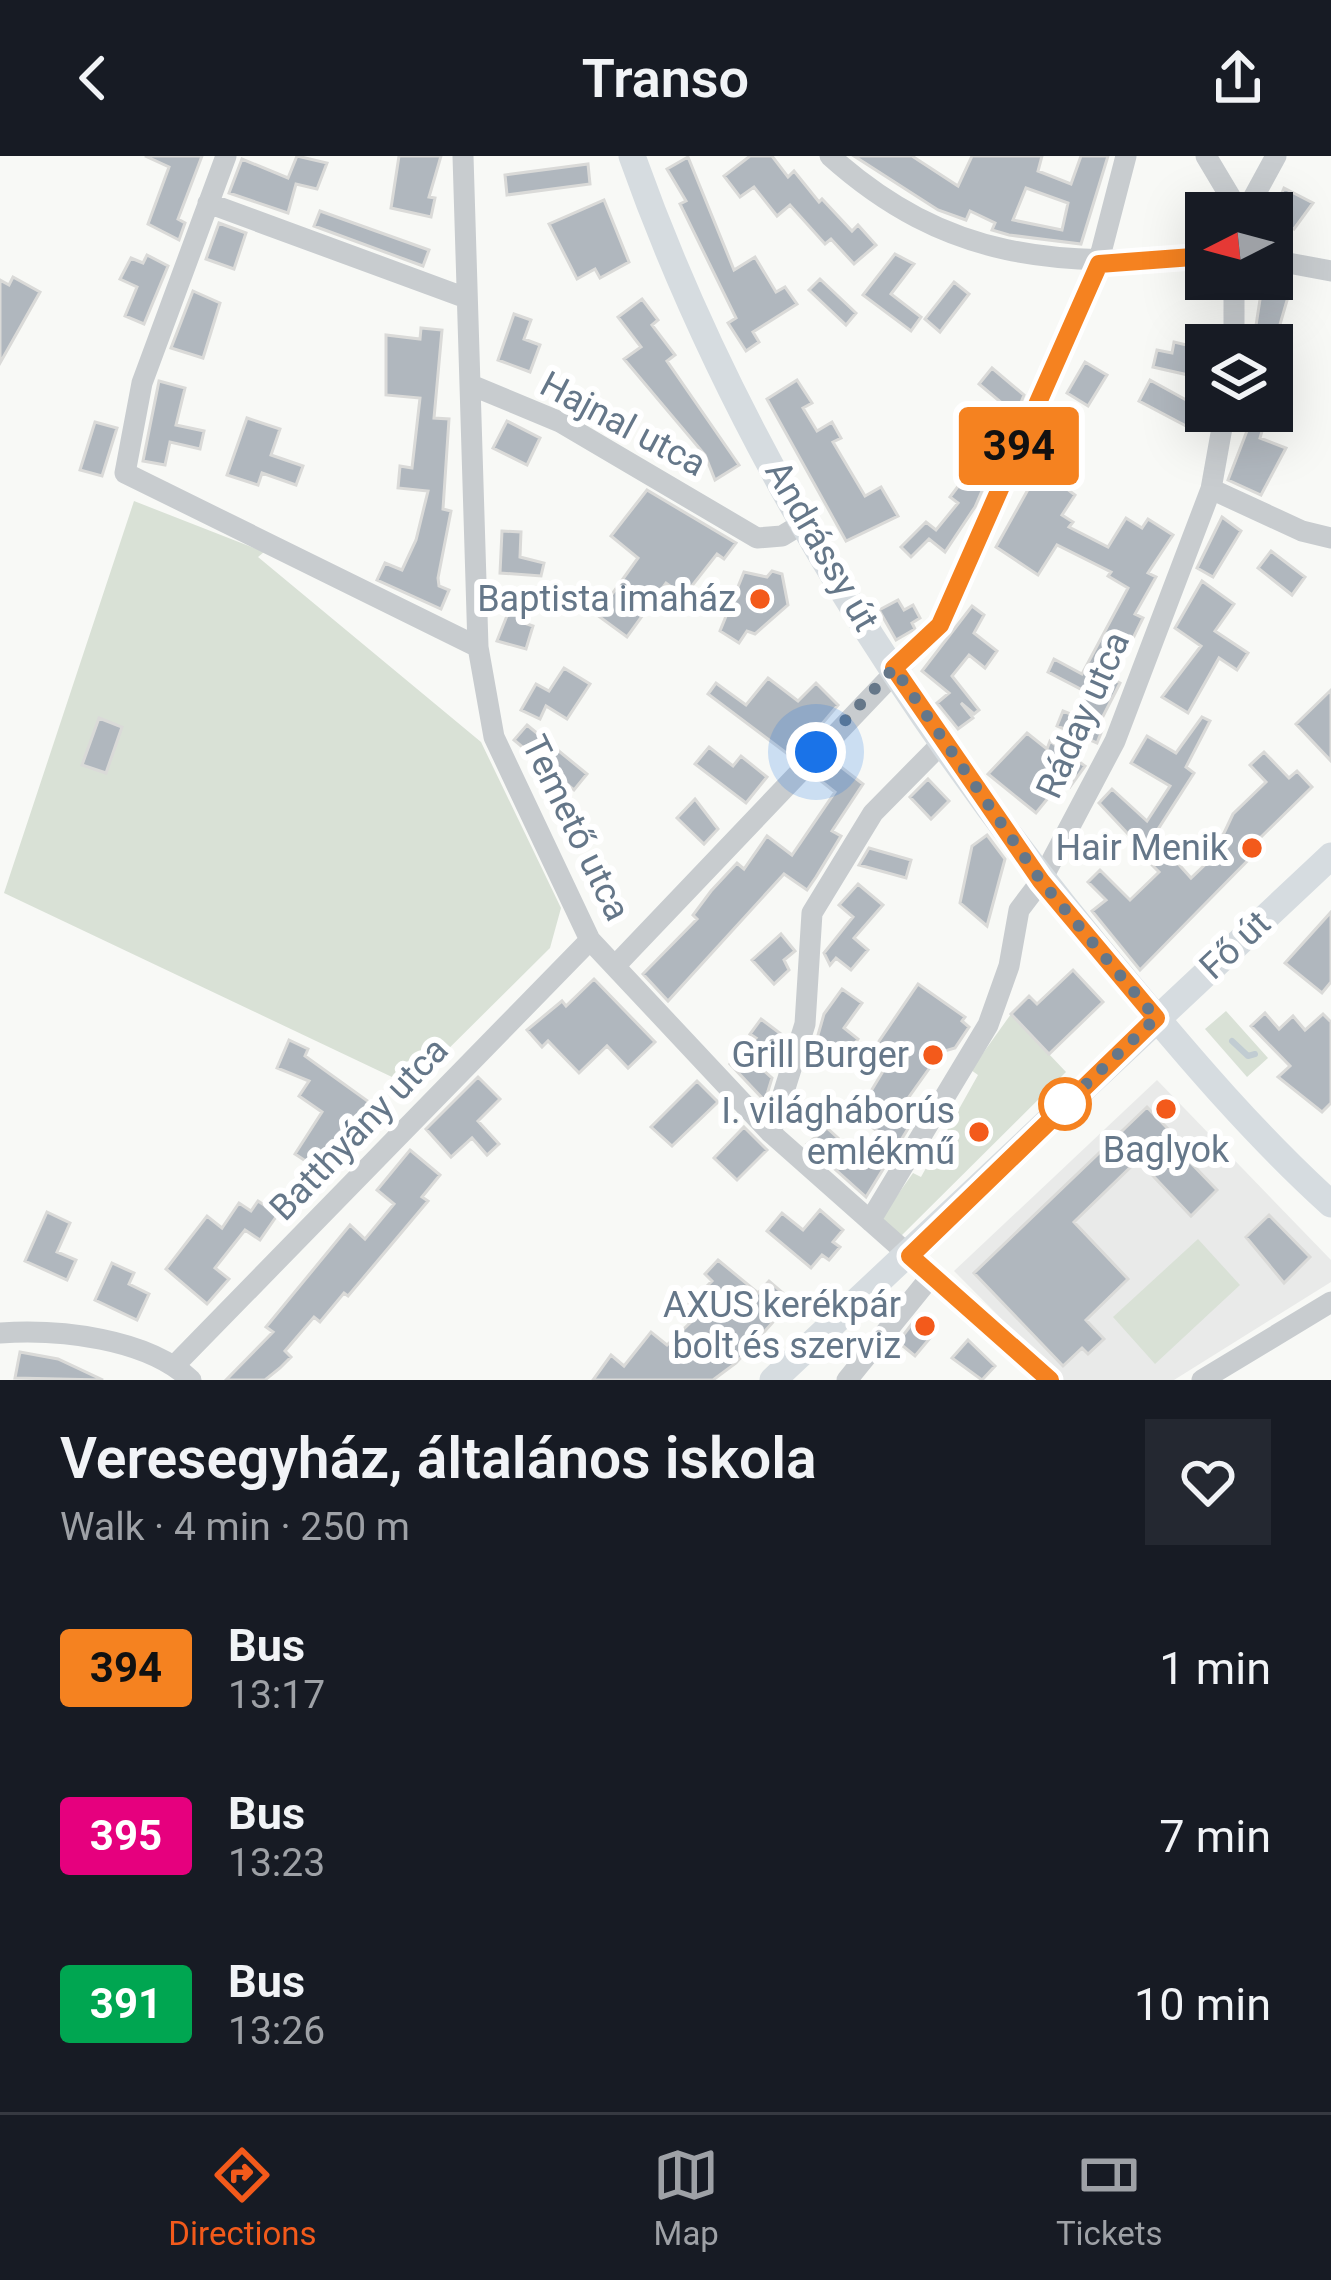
<!DOCTYPE html>
<html lang="en">
<head>
<meta charset="utf-8">
<style>
	:root { --surface:#171b24; --page:#242831; --text:#f1f3f6; --muted:#9ea1a6; --line:#363941; --accent:#f35a1b }
	body { margin:0; font-family:Roboto,sans-serif; background:var(--page); color:var(--text); height:100vh; display:flex; flex-direction:column; font-size:45px; white-space:nowrap }
	* { box-sizing:border-box; margin:0 }
	p { font-size:39px; color:var(--muted) }
	.icon { flex:none; width:66px; height:66px; fill:none; stroke:currentColor; stroke-width:2; stroke-linecap:round; stroke-linejoin:round }
	.map { position:relative; height:1224px; overflow:hidden }
	.side { display:flex; flex-direction:column; background:var(--surface); flex:1 }
	.side>* { flex:none }
	.badge { padding:0 24px; border-radius:9px; font-size:42px; line-height:78px }
	.needle { width:78px; rotate:264deg }
	.fabs { position:absolute; left:1185px; top:36px; display:grid; gap:24px }
	.fabs a { display:grid; place-items:center; width:108px; height:108px; border-radius:0px; background:var(--surface); box-shadow:0 12px 48px #0002; font-size:60px }
	.you { position:absolute; width:60px; height:60px; margin:-30px; border:9px solid #fff; border-radius:50%; background:#1a73e8; box-shadow:0 0 0 18px #1a73e833 }
	.map>.badge { position:absolute; translate:-50% -50%; box-shadow:0 0 0 6px #fff }
	.round { display:grid; place-items:center; flex:none; width:126px; height:126px; border-radius:0px; background:var(--page) }
	.summary { display:flex; align-items:center; justify-content:space-between; height:204px; padding:0 60px }
	h1 { font-size:57px; font-weight:600; line-height:90px }
	ul { padding:0; list-style:none }
	li { display:flex; align-items:center; gap:36px; height:168px; padding:0 60px }
	li div { flex:1 }
	li b { display:block; font-size:45px }
	li em { font-style:normal }
	li .badge { min-width:132px; font-weight:700; text-align:center }
	header { display:flex; justify-content:space-between; align-items:center; height:156px; padding:0 60px; background:var(--surface); font-size:54px; font-weight:600 }
	.tabs { display:flex; justify-content:space-around; align-items:center; height:168px; border-top:3px solid var(--line); background:var(--surface); font-size:33px; color:var(--muted) }
	.tabs a { display:grid; justify-items:center; gap:6px }
	.tabs .selected { color:var(--accent) }
	.map>svg:first-child { display:block }
</style>
</head>
<body>
<header><svg class="icon" aria-label="back" viewBox="0 0 24 24"><path d="M15 5l-7 7 7 7"/></svg>Transo<svg class="icon" aria-label="share" viewBox="0 0 24 24"><path d="M12 15V3M7 8l5-5 5 5M5 13v7h14v-7"/></svg></header>
<div class="map">
<svg width="1331" height="1224" viewBox="0 0 1331 1224">
	<rect width="100%" height="100%" fill="#f8f9f6"/>
	<path fill="#e9eae9" d="M1157,924L1331,1104V1126L1174,1224H1062L954,1115Z"/>
	<path fill="#d9e1d6" d="M134,345L264,396L258,401L481,586L561,752L550,792L411,930L4,737Z
		M1226,855L1268,902L1247,921L1205,873Z
		M1011,858L1066,916L899,1082L879,1065L913,1017L921,1021L978,919L971,914Z
		M1198,1083L1240,1129L1155,1208L1113,1161Z"/>
	<g fill="none" stroke-linecap="round" stroke-linejoin="round">
		<path stroke="#c1ccd2" stroke-width="6" d="M1232,885L1248,900L1255,898"/>
	</g>
	<path fill="#b0b7be" stroke="#dadad8" stroke-width="3" fill-rule="evenodd" d="M145,0H202L178,63L185,67L179,84L148,68L169,11Z
		M297,0L327,7L317,33L296,28L288,57L229,37L242,3L288,22Z
		M399,0H441L429,41L435,42L431,61L391,52Z
		M750,0H772L788,21L794,15L819,46L822,43L852,75L858,69L876,89L854,108L831,83L825,88L790,49L777,60L754,31L740,41L724,20Z
		M854,0H912L958,30L972,0H1042L1038,15L1071,28L1081,0H1108L1081,88L1009,79L992,74L995,67L970,55L966,64L938,54ZM1026,32L1068,47L1062,74L1013,64Z
		M688,1L734,114L755,101L776,136L785,131L797,148L753,176L759,186L746,195L728,167L736,162L680,48L686,45L667,13Z
		M588,8L590,28L507,39L505,19Z
		M1284,32L1313,47L1294,73L1272,61Z
		M604,44L629,106L600,122L595,113L577,123L549,68Z
		M320,55L429,94L423,110L314,70Z
		M219,67L246,77L234,113L206,103Z
		M895,98L914,108L891,138L921,161L911,175L863,139Z
		M147,99L168,110L144,168L125,160L137,131L120,123L131,102L143,107Z
		M13,121L40,136L0,207V124L9,129Z
		M820,123L856,157L846,169L809,134Z
		M954,126L969,138L940,176L925,163Z
		M193,135L220,147L203,202L171,192Z
		M1261,137L1288,141L1274,189H1253Z
		M642,143L658,164L652,169L675,199L667,205L739,309L715,324L705,299L624,203L641,191L618,161Z
		M514,158L531,164L524,183L540,189L530,216L498,204Z
		M421,172L442,174L434,262L449,263L443,353L451,355L438,422L439,430L449,434L441,453L377,424L385,407L402,414L416,384L428,335L398,332L400,310L412,312L420,242L386,239V179L420,183Z
		M1174,186L1191,190L1188,201L1206,204V223L1153,211L1157,194L1172,197Z
		M1085,206L1107,219L1088,250L1067,237Z
		M992,212L1024,239L1016,259L979,228Z
		M797,224L812,247L803,252L817,275L832,266L841,282L833,286L865,340L881,331L898,360L846,385L767,243Z
		M1150,224L1199,251L1188,271L1139,245Z
		M159,225L185,232L176,269L204,275L200,293L170,286L165,309L143,305Z
		M1240,255H1268L1260,282L1286,292L1261,339L1228,324L1250,267L1239,264Z
		M973,260L1004,284L975,351L945,396L929,383L911,401L901,391L926,366L936,374L958,347L950,341L985,295L961,277Z
		M247,262L280,273L271,299L303,310L296,329L262,317L258,329L227,319Z
		M507,265L540,282L527,309L493,292Z
		M95,266L117,272L102,320L80,314Z
		M1040,312L1075,339L1062,359L1073,366L1069,371L1108,391L1126,362L1142,372L1148,363L1173,379L1148,417L1156,421L1135,458L1143,462L1113,523L1120,527L1098,570L1103,572L1097,587L1057,570L1063,555L1078,561L1088,537L1048,516L1054,503L1082,518L1128,432L1108,420L1111,416L1057,389L1038,419L996,391Z
		M647,334L736,387L724,403L717,398L684,440L666,427L627,481L597,459L638,402L611,380Z
		M1222,361L1241,375L1213,421L1197,412Z
		M502,375L521,376L520,401L544,407L541,420L500,417Z
		M1271,395L1305,421L1292,439L1258,412Z
		M772,415L782,418L788,449L755,478L747,475L739,487L720,475L744,416L767,421Z
		M1202,425L1234,448L1215,475L1248,497L1237,514L1219,502L1188,557L1162,541L1201,490L1175,472Z
		M898,444L904,454L913,449L920,462L912,467L915,473L896,484L879,454Z
		M972,450L984,459L974,477L997,495L985,512L969,499L952,520L979,554L974,558L961,547L973,562L958,573L937,547L949,537L922,515Z
		M510,452L530,458L527,468L533,470L526,493L497,485Z
		M564,512L590,528L567,563L546,550L540,563L521,554L536,528L549,535Z
		M768,522L798,545L816,527L838,549L793,602L708,538L716,527L746,549Z
		M1331,534V605L1296,568Z
		M1202,561L1210,565L1186,611L1194,617L1144,695L1099,647L1112,633L1147,665L1170,630L1131,607L1147,580L1176,597Z
		M99,562L122,571L106,617L82,609Z
		M527,569L587,618L574,634L514,584Z
		M1027,577L1047,593L1050,585L1085,610L1070,631L1062,625L1036,657L988,618Z
		M709,591L733,610L741,600L767,621L746,647L695,608Z
		M1264,596L1289,622L1297,615L1312,631L1257,685L1262,690L1140,814L1092,755L1106,744L1088,726L1100,714L1130,744L1159,716L1142,699L1157,684L1191,722L1212,702L1205,695L1224,677L1233,658L1266,626L1250,609Z
		M832,604L863,628L832,675L841,680L816,721L807,734L784,718L668,845L643,818L697,763L693,759L711,735L737,707L744,713L767,680L792,699L835,636L816,621Z
		M928,623L949,645L931,663L910,641Z
		M695,643L718,673L704,688L677,662Z
		M987,679L1005,703L987,770L960,747L972,690Z
		M869,692L911,704L906,722L859,709Z
		M858,728L883,749L854,782L868,794L851,814L836,802L830,809L824,797L853,761L839,749Z
		M1331,756V826L1322,837L1285,807Z
		M781,778L795,795L784,804L789,814L774,828L752,804Z
		M1073,814L1103,846L1049,898L1011,858L1029,840L1037,848Z
		M594,823L655,886L628,912L607,890L579,917L548,885L542,891L527,874L562,845L566,850Z
		M918,828L965,861L962,865L969,871L955,892L941,896L904,948L917,958L866,1041L807,988L827,972L838,982L833,987L857,1009L883,979L856,960L891,902L875,891Z
		M842,833L862,847L844,872L858,883L846,900H812L824,858Z
		M1265,857L1279,873L1293,860L1305,874L1323,858L1331,866V947L1322,956L1278,921L1290,910L1251,870Z
		M761,863L785,881L780,899H772L762,913L772,922L765,945L730,908L756,882L750,878Z
		M289,884L308,893L305,900L369,946L321,1015L295,998L322,956L299,940L309,925L277,912Z
		M478,921L500,943L478,965L499,988L487,999L472,982L451,1001L426,973Z
		M697,925L718,946L672,990L651,971Z
		M1147,951L1168,973L1163,978L1217,1034L1191,1060L1138,1004L1074,1066L1128,1123L1086,1164L1104,1183L1088,1198L1082,1192L1063,1210L974,1117Z
		M744,971L767,994L737,1024L714,1002Z
		M410,994L440,1019L422,1041L428,1045L348,1140L344,1137L320,1166L314,1161L285,1195L291,1201L280,1212L265,1224H226L273,1176L266,1171L350,1069L365,1083L394,1048L377,1034Z
		M258,1045L278,1058L260,1084L245,1074L215,1112L229,1123L207,1148L166,1113L207,1060L222,1072L239,1047L251,1055Z
		M820,1054L843,1074L833,1086L840,1091L829,1104L822,1099L811,1112L767,1075L782,1057L803,1074Z
		M47,1056L70,1067L57,1096L76,1104L67,1124L25,1105Z
		M1269,1059L1310,1101L1284,1127L1246,1081Z
		M718,1104L758,1137L769,1125L792,1145L736,1207L713,1224H593L611,1199L624,1210L651,1176L667,1189L693,1164L683,1154L712,1125L705,1118Z
		M112,1107L134,1117L129,1128L149,1138L137,1164L95,1144Z
		M918,1160L936,1175L915,1200L898,1186Z
		M968,1184L995,1210L982,1224L952,1202Z
		M20,1196L58,1203L103,1224L15,1222Z"/>
	<g fill="none" stroke-linecap="round" stroke-linejoin="round">
		<path stroke="#c8cccf" stroke-width="21" d="M226,0L142,227L125,317L478,491
			M463,0L478,491L494,581L590,784L771,977L1050,1224
			M830,0C947,105 1057,111 1206,100
			M1206,0L1240,57
			M208,47L466,142
			M1245,57L1276,0
			M1272,104L1331,115
			M1234,189V123
			M471,229L560,266L757,382L782,380L805,366
			M1211,333L1302,375L1331,382
			M616,809L940,469L1098,108L1126,0
			M771,977L805,868L812,757L873,657L943,586
			M870,1065L988,869L1009,810L1019,754L1041,725L1115,585L1211,333L1225,255
			M0,1177C59,1173 147,1182 191,1224
			M175,1209L590,784
			M847,1224L933,1118
			M1202,1224L1331,1146"/>
		<path stroke="#d6dce0" stroke-width="27" d="M632,0C739,302 923,584 1128,828C1192,905 1257,981 1331,1048
			M773,1224L1331,700"/>
	</g>
	<g fill="none" stroke-linecap="round" stroke-linejoin="round">
		<g stroke="#fff" stroke-width="27">
			<path id="line" d="M1050,1224L910,1100L1156,862L1041,725L894,512L940,469L1099,108L1206,100"/>
		</g>
		<use href="#line" stroke="#f58220" stroke-width="18"/>
		<path stroke="#657789" stroke-width="12" stroke-dasharray="0 21.6" d="M816,596L894,512L1041,725L1156,862L1065,948"/>
	</g>
	<g fill="#f35a1b" stroke="#fff" stroke-width="4.5">
		<circle cx="760" cy="443" r="12"/>
		<circle cx="1252" cy="692" r="12"/>
		<circle cx="933" cy="899" r="12"/>
		<circle cx="1166" cy="953" r="12"/>
		<circle cx="979" cy="976" r="12"/>
		<circle cx="925" cy="1170" r="12"/>
	</g>
	<circle fill="#fff" stroke="#f58220" stroke-width="6" cx="1065" cy="948" r="24"/>
	<g text-anchor="middle" dominant-baseline="central" stroke-width="12" stroke-linejoin="round" paint-order="stroke">
		<g font-size="36" fill="#657789" stroke="#fff">
			<text transform="translate(623 268) rotate(28)">Hajnal utca</text>
			<text transform="translate(822 390) rotate(60)">Andrássy út</text>
			<text transform="translate(1083 559) rotate(-66)">Ráday utca</text>
			<text transform="translate(576 672) rotate(64)">Temető utca</text>
			<text transform="translate(1235 789) rotate(-43)">Fő út</text>
			<text transform="translate(359 973) rotate(-46)">Batthyány utca</text>
		</g>
		<g font-size="36" fill="#657789" stroke="#fff" text-anchor="end">
			<text x="736" y="443">Baptista imaház</text>
			<text x="1228" y="692">Hair Menik</text>
			<text x="909" y="899">Grill Burger</text>
			<text x="955" y="955">I. világháborús<tspan x="955" dy="41">emlékmű</tspan></text>
			<text x="1166" y="994" text-anchor="middle">Baglyok</text>
			<text x="901" y="1149">AXUS kerékpár<tspan x="901" dy="41">bolt és szerviz</tspan></text>
		</g>
	</g>
</svg>
<div class="fabs">
<a><svg class="needle" viewBox="-14 -14 28 28"><path d="M0-13l5 13h-10z" fill="#e53935"/><path d="M0 13l5-13h-10z" fill="#9ea1a6"/></svg></a>
<a><svg class="icon" aria-label="layers" viewBox="0 0 24 24"><path d="M12 4l9 5-9 5-9-5zM3 14l9 5 9-5"/></svg></a>
</div>
<div class="you" style="left:816px;top:596px"></div>
<b class="badge" style="left:1019px;top:290px;background:#f58220;color:#111">394</b>
</div>
<section class="side">
<div class="summary"><div><h1>Veresegyház, általános iskola</h1><p>Walk · 4 min · 250 m</p></div><a class="round"><svg class="icon" aria-label="heart" viewBox="0 0 24 24"><path d="M12 20l-8-8c-3-5 5-10 8-4 3-6 11-1 8 4z"/></svg></a></div>
<ul>
<li><span class="badge" style="background:#f58220;color:#111">394</span><div><b>Bus</b><p>13:17</p></div><em>1 min</em></li>
<li><span class="badge" style="background:#e6007e;color:#fff">395</span><div><b>Bus</b><p>13:23</p></div><em>7 min</em></li>
<li><span class="badge" style="background:#00a651;color:#fff">391</span><div><b>Bus</b><p>13:26</p></div><em>10 min</em></li>
</ul>
</section>
<nav class="tabs">
<a class="selected"><svg class="icon" aria-label="directions" viewBox="0 0 24 24"><path d="M12 3l9 9-9 9-9-9zM9 14v-3h6M13 9l2 2-2 2"/></svg>Directions</a>
<a><svg class="icon" aria-label="map" viewBox="0 0 24 24"><path d="M3 6l6-2 6 2 6-2v14l-6 2-6-2-6 2zM9 4v14M15 6v14"/></svg>Map</a>
<a><svg class="icon" aria-label="tickets" viewBox="0 0 24 24"><path d="M3 7h18v10H3zM15 7v10"/></svg>Tickets</a>
</nav>
</body>
</html>
